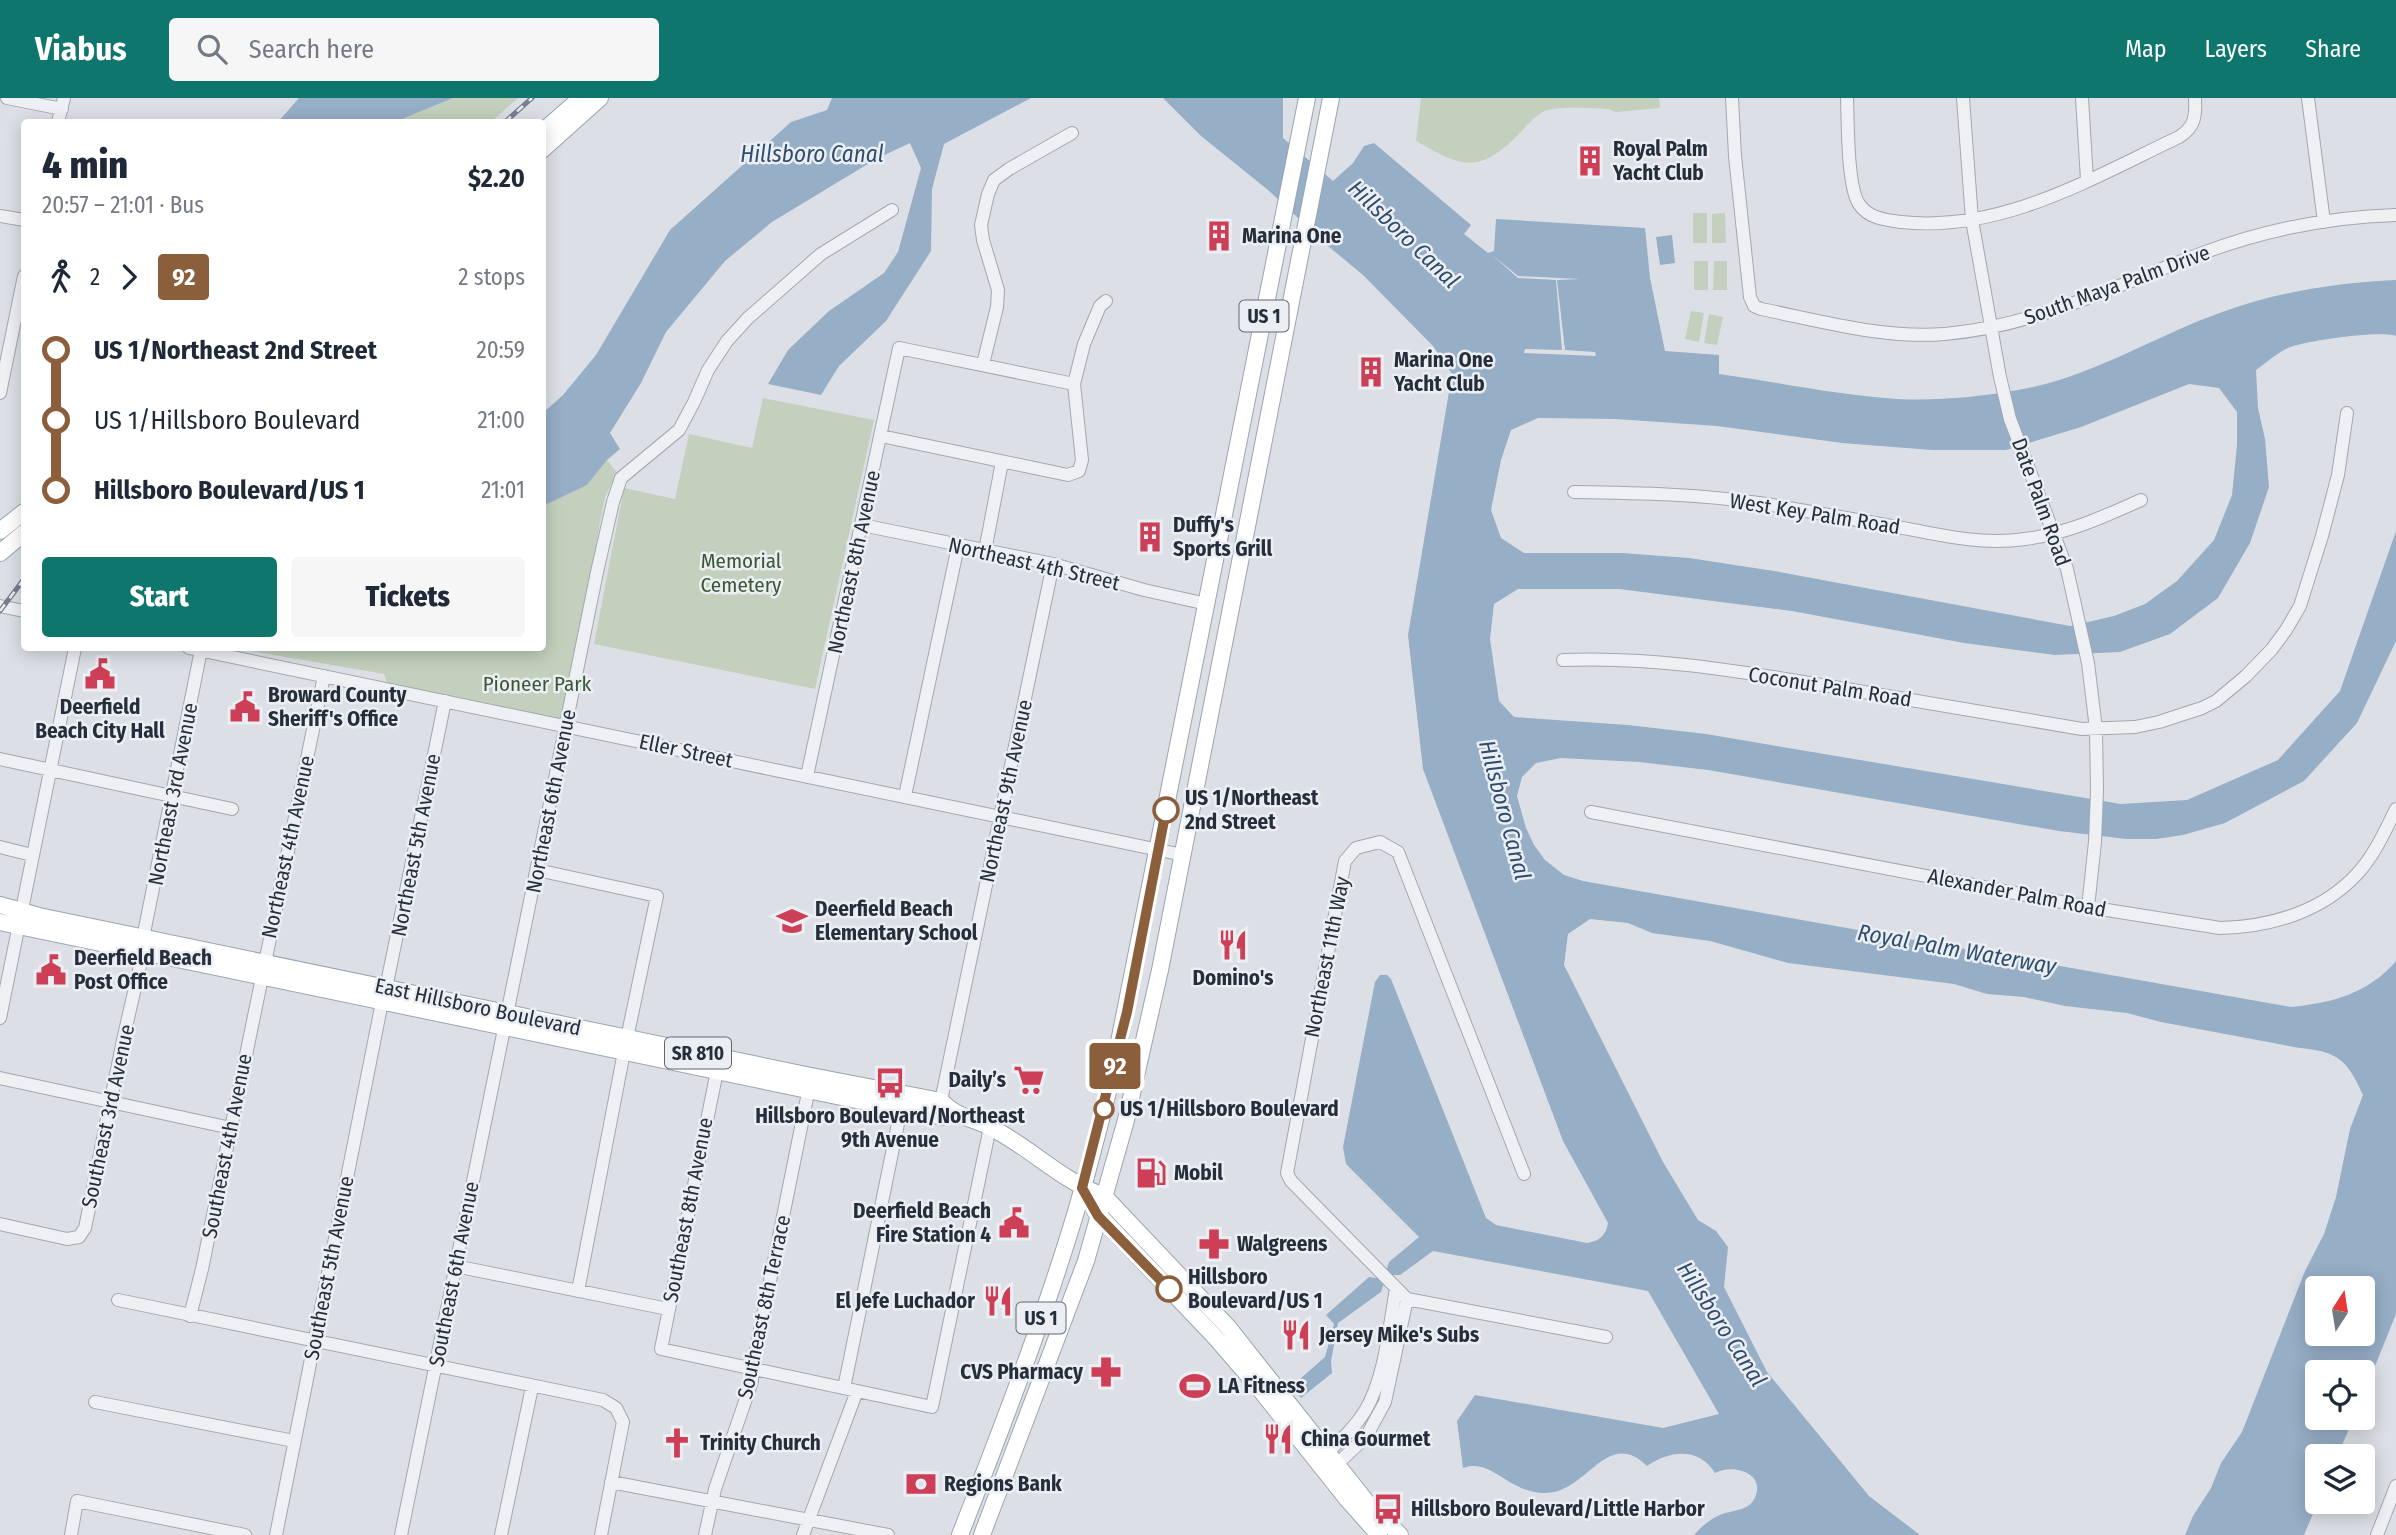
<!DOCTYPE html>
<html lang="en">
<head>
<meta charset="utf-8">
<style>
	:root { --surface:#fff; --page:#f6f6f7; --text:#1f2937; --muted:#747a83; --accent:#0f766e }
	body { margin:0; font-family:"Fira Sans Condensed",sans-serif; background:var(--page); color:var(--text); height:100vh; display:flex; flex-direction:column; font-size:26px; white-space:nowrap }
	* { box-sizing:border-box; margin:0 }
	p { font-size:23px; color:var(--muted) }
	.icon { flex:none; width:38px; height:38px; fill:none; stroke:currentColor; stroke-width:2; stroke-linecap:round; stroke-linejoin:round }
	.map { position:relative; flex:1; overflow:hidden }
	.drawer { position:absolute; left:21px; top:21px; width:525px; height:532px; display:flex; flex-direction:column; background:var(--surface); border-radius:7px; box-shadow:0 4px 18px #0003 }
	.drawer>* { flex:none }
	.badge { padding:0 14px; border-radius:5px; font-size:24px; line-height:46px }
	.needle { width:46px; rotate:12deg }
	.tools { position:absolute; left:2305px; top:1178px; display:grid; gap:14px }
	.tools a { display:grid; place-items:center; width:70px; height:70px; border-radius:7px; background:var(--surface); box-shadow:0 4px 18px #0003; font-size:35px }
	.map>.badge { position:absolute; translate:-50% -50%; box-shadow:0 0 0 4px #fff }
	.legs { display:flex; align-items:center; gap:10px; height:77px; padding:0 21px; font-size:23px }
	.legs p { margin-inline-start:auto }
	.head { display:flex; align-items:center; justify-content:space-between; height:119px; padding:0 21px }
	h1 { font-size:38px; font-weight:800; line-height:52px }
	.button { display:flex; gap:14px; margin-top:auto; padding:14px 21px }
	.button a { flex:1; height:80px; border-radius:7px; background:var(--accent); color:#fff; font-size:28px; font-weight:800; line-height:80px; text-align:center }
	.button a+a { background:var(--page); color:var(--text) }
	ul { padding:0 21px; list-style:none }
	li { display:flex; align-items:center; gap:24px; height:70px; font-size:26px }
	li i { display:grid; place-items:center; width:10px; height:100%; margin:0 9px; background:currentColor }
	li i::after { content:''; width:18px; height:18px; margin:-9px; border:5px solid; border-radius:50%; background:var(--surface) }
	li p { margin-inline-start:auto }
	li:first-child i { background:linear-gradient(#0000 50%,currentColor 0) }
	li:last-child i { background:linear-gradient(currentColor 50%,#0000 0) }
	header { display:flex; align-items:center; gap:42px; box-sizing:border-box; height:98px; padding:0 35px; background:var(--accent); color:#fff }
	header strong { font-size:33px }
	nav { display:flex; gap:38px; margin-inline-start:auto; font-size:24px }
	.search { width:490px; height:63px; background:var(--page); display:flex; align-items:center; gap:18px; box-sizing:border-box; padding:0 24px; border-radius:7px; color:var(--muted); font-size:26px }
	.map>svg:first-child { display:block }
</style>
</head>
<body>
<header>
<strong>Viabus</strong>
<div class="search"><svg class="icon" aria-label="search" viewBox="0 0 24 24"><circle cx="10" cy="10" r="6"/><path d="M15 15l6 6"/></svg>Search here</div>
<nav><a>Map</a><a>Layers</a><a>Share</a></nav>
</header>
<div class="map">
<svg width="2396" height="1437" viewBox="0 0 2396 1437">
	<rect width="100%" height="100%" fill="#dce0e6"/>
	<path fill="#c2d0bd" d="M453,0H518L491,24H395Z
		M1421,0H1659L1660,10L1616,14L1608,11C1591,11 1558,7 1543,14C1533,19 1524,31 1516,39C1476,78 1459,67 1416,43Z
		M1693,115H1707V145H1693Z
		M1725,115L1726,145H1712V116Z
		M1694,163H1708V192H1694Z
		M1714,163H1727V192H1713Z
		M1691,213L1704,215L1699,244L1685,241Z
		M1709,216L1723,219L1717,247L1704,245Z
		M763,300L874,322L815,591L594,546L624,390L675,401L689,336L752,350Z
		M607,362L617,375L605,399L599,430L566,628L389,591L384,576L234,550H542L543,408L587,387Z"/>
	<path fill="#96aec6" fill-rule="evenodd" d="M299,0H453L395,24H278Z
		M832,0H1031L944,46L932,91L931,153L886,223L839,268L821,297L768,286L788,252L829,213L884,175L898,154L921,70L910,45L876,61L772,124L725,163L666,234L641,285L610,335L620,351L607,362L587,387L543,408V315L563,297L596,257L670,132L791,24L827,12Z
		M1163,0H1283V40L1333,83L1353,65L1364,48L1374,45L1471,127L1464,136L1488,155L1494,153L1496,121L1645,130L1650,180L1665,253L1719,257V276C1777,284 1837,297 1897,301C1936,303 1979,299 2018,292C2091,280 2156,237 2225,213C2281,193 2337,185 2396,182V238C2383,232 2302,243 2288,250C2277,255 2266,265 2256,272L2258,310L2265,341L2269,389L2250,445L2218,500L2170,536L2120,554L2055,557L1964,545L1792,513L1619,491H1518L1494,506L1490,541L1499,603L1514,619L1628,627L1706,636L2121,706L2187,702L2278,662L2340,593L2396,433V543L2357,625L2304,683L2225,725L2183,737L2156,741H2126L2059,733L1708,672L1639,664L1561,660L1536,665L1522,679L1517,698L1526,730L1534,747L1545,762L1564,777L1583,783L2291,909C2331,905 2368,896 2396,863V1216L2363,1298L2362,1274H2317V1320H2354L2337,1358H2317L2318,1404L2304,1437H2185L2193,1418L2211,1390L2221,1365L2242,1334L2305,1173L2324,1136L2336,1099L2350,1031L2363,997C2347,962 2339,954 2300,950L2161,924L2127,915L2065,908L2024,899L1987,896L1954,886L1788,865L1710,843L1652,835L1628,825L1590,821L1568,836L1564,867L1663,1064L1698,1122L1716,1133L1728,1149L1724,1189L1767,1274L1869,1398L1920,1437H1694C1701,1429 1710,1421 1720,1417C1734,1411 1750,1414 1756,1397C1764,1373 1730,1366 1715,1375C1699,1349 1670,1352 1647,1368C1610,1331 1589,1387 1554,1394C1512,1402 1494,1358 1463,1370L1457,1323L1475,1297L1663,1330L1719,1316L1648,1193L1433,1153L1400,1177H1394L1383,1188L1381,1194L1338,1225L1331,1263L1332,1275L1301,1300L1294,1292L1293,1287L1325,1259L1334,1226L1326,1217L1369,1179L1376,1180L1387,1170L1389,1164L1419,1139L1346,1066L1343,1049L1375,884L1380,877H1387L1391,881L1486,1120L1496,1127L1587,1145C1600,1143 1606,1137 1608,1125L1563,1043L1423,671L1408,537L1452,276L1433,248L1363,177L1328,148L1268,92L1201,38ZM2189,286L2219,290L2237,314V347L2232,397L2214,442L2177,483L2145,506L2114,518L2070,528L1774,473L1689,460L1622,455H1524L1501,440L1491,412L1501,362L1511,332L1538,320L1616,321L1717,328L1842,345L1932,352H2006L2081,329ZM2317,1190H2362V1236H2317Z
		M1672,137L1675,165L1660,167L1656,139Z"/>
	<path fill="#dce0e6" d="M1491,156L1518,178L1580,181L1557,182L1565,252L1595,254L1596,258L1524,255L1525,251L1562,252L1556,182L1518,180Z"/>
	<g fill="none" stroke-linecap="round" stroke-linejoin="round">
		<g stroke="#a2a7b0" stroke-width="14">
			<path id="minor" d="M7,0L62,11
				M1732,0L1735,58L1750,199L1754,208L1761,211C1821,223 1884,241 1945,236C2037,228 2119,186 2203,155C2264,132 2331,119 2396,117
				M1847,0C1848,23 1847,88 1859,106C1868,120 1885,122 1901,124C2001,135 2092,80 2179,39C2195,29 2196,18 2195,0
				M1963,0L1972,122L2000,279L2010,321L2067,471L2088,565L2096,631L2097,693L2095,744L2088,809
				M2082,0L2087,82
				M2308,0L2324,124
				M58,24L64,0
				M0,118L24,122
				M983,266L997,209L998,192L983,142L981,127L988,96L994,82L1009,71L1072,35
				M0,295L24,178
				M881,338L1068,377L1079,373L1082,362L1074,286L1084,246L1100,208L1106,203
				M1574,394C1639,395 1702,396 1766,406C1812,414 1857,422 1903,430C1943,438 1984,447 2025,441C2066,436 2103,419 2141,402
				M862,427L1053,466L1144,492L1207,506
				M985,453L1002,364
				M0,508L24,513
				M189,550L1183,757
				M1563,562C1654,558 1744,574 1834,589C1917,603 2000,617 2082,631L2135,629L2159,624L2202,610L2216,603L2246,578L2272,551L2286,532L2300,508L2322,438L2338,377L2347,315
				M0,661L232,711
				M807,678L899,250L1074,286
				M905,698L958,448
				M1591,714L2088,809L2220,830C2270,829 2322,814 2357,776C2374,758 2385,733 2396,711
				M0,749L32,757
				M537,772L657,798L627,940
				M143,840L201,552
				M386,890L445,603
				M0,920L75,550
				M717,973L661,1251L932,1309L990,1029
				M0,980L231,1030
				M941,1003L1053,466
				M0,1126L67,1141L79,1139L85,1130L123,942L143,855
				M455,1168L668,1211
				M578,1193L624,954
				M1407,1201L1291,1083L1287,1075L1345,763L1356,750L1380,744L1398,754L1524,1076
				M1407,1201L1606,1239
				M118,1202L603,1302L616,1310L623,1324L601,1437
				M190,1218L202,1171L324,578
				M844,1290L901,1011
				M95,1304L294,1343
				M1328,1354C1341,1342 1355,1329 1365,1313C1385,1280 1389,1229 1396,1191
				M1337,1366L1366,1339L1385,1304L1407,1201
				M611,1384L888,1437
				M71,1437L77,1403L245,1437
				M276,1437L382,904
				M401,1437L597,474L613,404L621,380L679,332L694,304L708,272L727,243L748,220L821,156L892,112
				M501,1437L532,1289
				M705,1437L715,1391L752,1283V1272L810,985
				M803,1437L857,1293
				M2377,1437L2396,1388"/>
		</g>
		<g stroke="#9ba4b1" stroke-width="18">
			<path id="major" d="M542,34L581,0
				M542,52L600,0
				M0,433L24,414
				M0,455L24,435
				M0,807L39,818L811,978L941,1003C956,1019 969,1019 988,1028C1029,1048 1061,1083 1104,1098L1228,1229L1369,1407L1400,1437
				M0,824L851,1001L943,1019L952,1014
				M1095,1113L1215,1239L1254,1284L1347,1401L1379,1437
				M960,1437C1001,1332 1042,1226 1075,1117C1089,1070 1101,1022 1113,974L1307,0
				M982,1437L1086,1163L1126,1022L1160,872L1331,0"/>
		</g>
		<use href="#minor" stroke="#eef0f4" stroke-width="12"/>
		<use href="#major" stroke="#fff" stroke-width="16"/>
		<g stroke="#757f8f" stroke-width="5">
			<path id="rail" d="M505,24L532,0
				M0,513L24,481"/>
		</g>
		<use href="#rail" stroke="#ebeff4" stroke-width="2.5" stroke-dasharray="8" stroke-linecap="butt"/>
	</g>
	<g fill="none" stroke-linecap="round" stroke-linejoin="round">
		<g stroke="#fff" stroke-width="16">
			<path id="line-1" d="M1166,712L1127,914L1082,1090L1098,1118L1169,1191"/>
		</g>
		<use href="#line-1" stroke="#8b5e3c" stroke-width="10"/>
	</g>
	<defs>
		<g id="building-bare" transform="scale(2.415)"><path d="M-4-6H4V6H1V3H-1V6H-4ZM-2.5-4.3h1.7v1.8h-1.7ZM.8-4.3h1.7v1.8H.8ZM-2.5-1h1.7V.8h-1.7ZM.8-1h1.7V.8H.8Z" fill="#cc3f56" stroke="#ebeff4" stroke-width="2.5" paint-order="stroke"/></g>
		<g id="civic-bare" transform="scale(2.415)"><path d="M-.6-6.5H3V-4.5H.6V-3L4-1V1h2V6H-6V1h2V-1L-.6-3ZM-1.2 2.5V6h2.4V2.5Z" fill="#cc3f56" stroke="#ebeff4" stroke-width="2.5" paint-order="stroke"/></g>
		<g id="school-bare" transform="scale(2.415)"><path d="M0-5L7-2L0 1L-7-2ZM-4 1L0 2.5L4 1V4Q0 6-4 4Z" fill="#cc3f56" stroke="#ebeff4" stroke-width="2.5" paint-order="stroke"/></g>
		<g id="restaurant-bare" transform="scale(2.415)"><path d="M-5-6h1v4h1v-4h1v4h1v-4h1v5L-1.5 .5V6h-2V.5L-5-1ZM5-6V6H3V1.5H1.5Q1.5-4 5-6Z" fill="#cc3f56" stroke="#ebeff4" stroke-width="2.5" paint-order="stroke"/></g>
		<g id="supermarket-bare" transform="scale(2.415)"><path d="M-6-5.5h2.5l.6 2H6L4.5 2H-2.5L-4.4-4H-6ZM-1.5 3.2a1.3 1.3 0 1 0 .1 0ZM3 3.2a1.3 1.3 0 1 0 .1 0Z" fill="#cc3f56" stroke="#ebeff4" stroke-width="2.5" paint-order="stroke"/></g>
		<g id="bus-bare" transform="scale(2.415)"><path d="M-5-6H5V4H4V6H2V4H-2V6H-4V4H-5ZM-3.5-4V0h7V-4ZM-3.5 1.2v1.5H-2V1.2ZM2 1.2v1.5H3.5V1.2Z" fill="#cc3f56" stroke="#ebeff4" stroke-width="2.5" paint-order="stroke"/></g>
		<g id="fuel-bare" transform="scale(2.415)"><path d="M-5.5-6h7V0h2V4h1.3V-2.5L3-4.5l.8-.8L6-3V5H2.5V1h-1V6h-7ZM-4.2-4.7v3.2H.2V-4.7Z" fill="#cc3f56" stroke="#ebeff4" stroke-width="2.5" paint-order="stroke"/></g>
		<g id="pharmacy-bare" transform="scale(2.415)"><path d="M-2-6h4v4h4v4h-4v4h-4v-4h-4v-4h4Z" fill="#cc3f56" stroke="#ebeff4" stroke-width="2.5" paint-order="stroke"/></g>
		<g id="stadium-bare" transform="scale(2.415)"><path d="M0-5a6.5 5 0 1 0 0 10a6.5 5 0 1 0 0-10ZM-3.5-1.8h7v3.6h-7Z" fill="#cc3f56" stroke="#ebeff4" stroke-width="2.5" paint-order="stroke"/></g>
		<g id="church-bare" transform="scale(2.415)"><path d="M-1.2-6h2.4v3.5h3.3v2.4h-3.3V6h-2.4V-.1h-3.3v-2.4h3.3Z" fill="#cc3f56" stroke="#ebeff4" stroke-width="2.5" paint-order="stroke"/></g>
		<g id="bank-bare" transform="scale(2.415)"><path d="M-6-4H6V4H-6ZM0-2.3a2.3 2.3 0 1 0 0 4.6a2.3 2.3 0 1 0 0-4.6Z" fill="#cc3f56" stroke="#ebeff4" stroke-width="2.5" paint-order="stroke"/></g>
	</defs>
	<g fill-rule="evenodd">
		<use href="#building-bare" x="1590" y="63"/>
		<use href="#building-bare" x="1219" y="138"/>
		<use href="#building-bare" x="1371" y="274"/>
		<use href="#building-bare" x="1150" y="439"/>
		<use href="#civic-bare" x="100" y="576"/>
		<use href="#civic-bare" x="245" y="609"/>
		<use href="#school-bare" x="792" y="823"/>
		<use href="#restaurant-bare" x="1233" y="847"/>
		<use href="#civic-bare" x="51" y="872"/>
		<use href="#supermarket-bare" x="1029" y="982"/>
		<use href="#bus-bare" x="890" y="985"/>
		<use href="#fuel-bare" x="1151" y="1075"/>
		<use href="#civic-bare" x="1014" y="1125"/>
		<use href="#pharmacy-bare" x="1214" y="1146"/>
		<use href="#restaurant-bare" x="998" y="1203"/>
		<use href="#restaurant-bare" x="1296" y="1237"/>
		<use href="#pharmacy-bare" x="1106" y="1274"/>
		<use href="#stadium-bare" x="1195" y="1288"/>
		<use href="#restaurant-bare" x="1278" y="1341"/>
		<use href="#church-bare" x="677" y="1345"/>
		<use href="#bank-bare" x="921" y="1386"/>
		<use href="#bus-bare" x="1388" y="1411"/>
	</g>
	<g fill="#fff" stroke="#8b5e3c" stroke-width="3.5">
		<circle cx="1166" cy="712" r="12"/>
		<circle cx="1104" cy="1011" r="9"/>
		<circle cx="1169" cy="1191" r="12"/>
	</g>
	<g text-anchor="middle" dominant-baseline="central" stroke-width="5" stroke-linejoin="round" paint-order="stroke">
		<g fill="#ebeff4" stroke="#616873" stroke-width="2">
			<rect x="1239.5" y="202.5" width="49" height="31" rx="5"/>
			<rect x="665" y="939.5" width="66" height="31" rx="5"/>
			<rect x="1016.5" y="1204.5" width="49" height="31" rx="5"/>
		</g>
		<g font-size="19" font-weight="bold" fill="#262e3c">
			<text x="1264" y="218">US 1</text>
			<text x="698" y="955">SR 810</text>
			<text x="1041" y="1220">US 1</text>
		</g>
		<g font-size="21" font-weight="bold" fill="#262e3c" stroke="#ebeff4" text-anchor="start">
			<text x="1613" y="51">Royal Palm<tspan x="1613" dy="24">Yacht Club</tspan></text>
			<text x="1242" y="138">Marina One</text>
			<text x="1394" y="262">Marina One<tspan x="1394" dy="24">Yacht Club</tspan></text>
			<text x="1173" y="427">Duffy's<tspan x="1173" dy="24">Sports Grill</tspan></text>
			<text x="268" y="597">Broward County<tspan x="268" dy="24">Sheriff's Office</tspan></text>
			<text x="100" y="609" text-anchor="middle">Deerfield<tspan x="100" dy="24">Beach City Hall</tspan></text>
			<text x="815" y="811">Deerfield Beach<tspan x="815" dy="24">Elementary School</tspan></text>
			<text x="74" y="860">Deerfield Beach<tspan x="74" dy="24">Post Office</tspan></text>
			<text x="1233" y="880" text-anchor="middle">Domino's</text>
			<text x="1006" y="982" text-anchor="end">Daily’s</text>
			<text x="890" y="1018" text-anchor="middle">Hillsboro Boulevard/Northeast<tspan x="890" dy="24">9th Avenue</tspan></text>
			<text x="1174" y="1075">Mobil</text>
			<text x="991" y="1113" text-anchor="end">Deerfield Beach<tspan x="991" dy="24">Fire Station 4</tspan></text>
			<text x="1237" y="1146">Walgreens</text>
			<text x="975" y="1203" text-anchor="end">El Jefe Luchador</text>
			<text x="1319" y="1237">Jersey Mike's Subs</text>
			<text x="1083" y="1274" text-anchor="end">CVS Pharmacy</text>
			<text x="1218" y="1288">LA Fitness</text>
			<text x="1301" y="1341">China Gourmet</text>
			<text x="700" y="1345">Trinity Church</text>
			<text x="944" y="1386">Regions Bank</text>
			<text x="1411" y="1411">Hillsboro Boulevard/Little Harbor</text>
		</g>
		<g font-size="21" fill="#262e3c" stroke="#ebeff4">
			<text transform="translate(2117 187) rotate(-20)">South Maya Palm Drive</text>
			<text transform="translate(2041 404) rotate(70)">Date Palm Road</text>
			<text transform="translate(1815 416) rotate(9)">West Key Palm Road</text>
			<text transform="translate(854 464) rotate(-78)">Northeast 8th Avenue</text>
			<text transform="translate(1034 466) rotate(13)">Northeast 4th Street</text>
			<text transform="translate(1830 589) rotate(9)">Coconut Palm Road</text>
			<text transform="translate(686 653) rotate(12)">Eller Street</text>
			<text transform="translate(1006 693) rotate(-78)">Northeast 9th Avenue</text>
			<text transform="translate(173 696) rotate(-79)">Northeast 3rd Avenue</text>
			<text transform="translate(551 703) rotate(-79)">Northeast 6th Avenue</text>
			<text transform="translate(416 747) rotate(-79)">Northeast 5th Avenue</text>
			<text transform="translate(288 749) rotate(-78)">Northeast 4th Avenue</text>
			<text transform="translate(2017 795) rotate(11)">Alexander Palm Road</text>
			<text transform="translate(1327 859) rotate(-79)">Northeast 11th Way</text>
			<text transform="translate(478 909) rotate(12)">East Hillsboro Boulevard</text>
			<text transform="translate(108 1018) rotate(-78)">Southeast 3rd Avenue</text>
			<text transform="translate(227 1048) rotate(-79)">Southeast 4th Avenue</text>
			<text transform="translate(688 1112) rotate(-79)">Southeast 8th Avenue</text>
			<text transform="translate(329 1170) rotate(-79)">Southeast 5th Avenue</text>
			<text transform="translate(454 1176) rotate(-79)">Southeast 6th Avenue</text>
			<text transform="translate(764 1209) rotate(-78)">Southeast 8th Terrace</text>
		</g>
		<g font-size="21" fill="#3a5733" stroke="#ebeff4">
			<text x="741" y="463">Memorial<tspan x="741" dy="24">Cemetery</tspan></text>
			<text x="537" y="586">Pioneer Park</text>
		</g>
		<g font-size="21" font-weight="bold" fill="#262e3c" stroke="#ebeff4" text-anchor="start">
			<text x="1185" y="700">US 1/Northeast<tspan x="1185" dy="24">2nd Street</tspan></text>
			<text x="1120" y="1011">US 1/Hillsboro Boulevard</text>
			<text x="1188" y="1179">Hillsboro<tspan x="1188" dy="24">Boulevard/US 1</tspan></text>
		</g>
		<g font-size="23" font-style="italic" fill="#304d6f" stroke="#ebeff4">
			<text x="812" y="56">Hillsboro Canal</text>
			<text transform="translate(1404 136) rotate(44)">Hillsboro Canal</text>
			<text transform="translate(1505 712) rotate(75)">Hillsboro Canal</text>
			<text transform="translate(1957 851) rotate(10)">Royal Palm Waterway</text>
			<text transform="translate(1722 1226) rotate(57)">Hillsboro Canal</text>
		</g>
	</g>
</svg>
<div class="tools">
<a><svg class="needle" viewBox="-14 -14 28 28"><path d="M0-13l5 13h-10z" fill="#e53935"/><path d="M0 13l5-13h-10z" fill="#747a83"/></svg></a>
<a><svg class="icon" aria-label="locate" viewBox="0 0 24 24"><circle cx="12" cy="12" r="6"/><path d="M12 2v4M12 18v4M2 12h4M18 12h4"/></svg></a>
<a><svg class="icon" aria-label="layers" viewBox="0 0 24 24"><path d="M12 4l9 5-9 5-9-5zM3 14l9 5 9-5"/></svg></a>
</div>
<b class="badge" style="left:1115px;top:968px;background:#8b5e3c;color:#fff">92</b>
<section class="drawer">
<div class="head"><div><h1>4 min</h1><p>20:57 – 21:01 · Bus</p></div><b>$2.20</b></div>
<div class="legs"><svg class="icon" aria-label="walk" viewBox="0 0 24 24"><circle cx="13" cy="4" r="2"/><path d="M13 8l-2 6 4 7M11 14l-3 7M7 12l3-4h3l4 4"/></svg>2<svg class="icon" aria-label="forward" viewBox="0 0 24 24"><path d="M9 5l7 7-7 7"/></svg><b class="badge" style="background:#8b5e3c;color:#fff">92</b><p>2 stops</p></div>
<ul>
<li><i style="color:#8b5e3c"></i><b>US 1/Northeast 2nd Street</b><p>20:59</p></li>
<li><i style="color:#8b5e3c"></i><span>US 1/Hillsboro Boulevard</span><p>21:00</p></li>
<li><i style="color:#8b5e3c"></i><b>Hillsboro Boulevard/US 1</b><p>21:01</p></li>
</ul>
<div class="button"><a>Start</a><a>Tickets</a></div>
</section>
</div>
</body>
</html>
